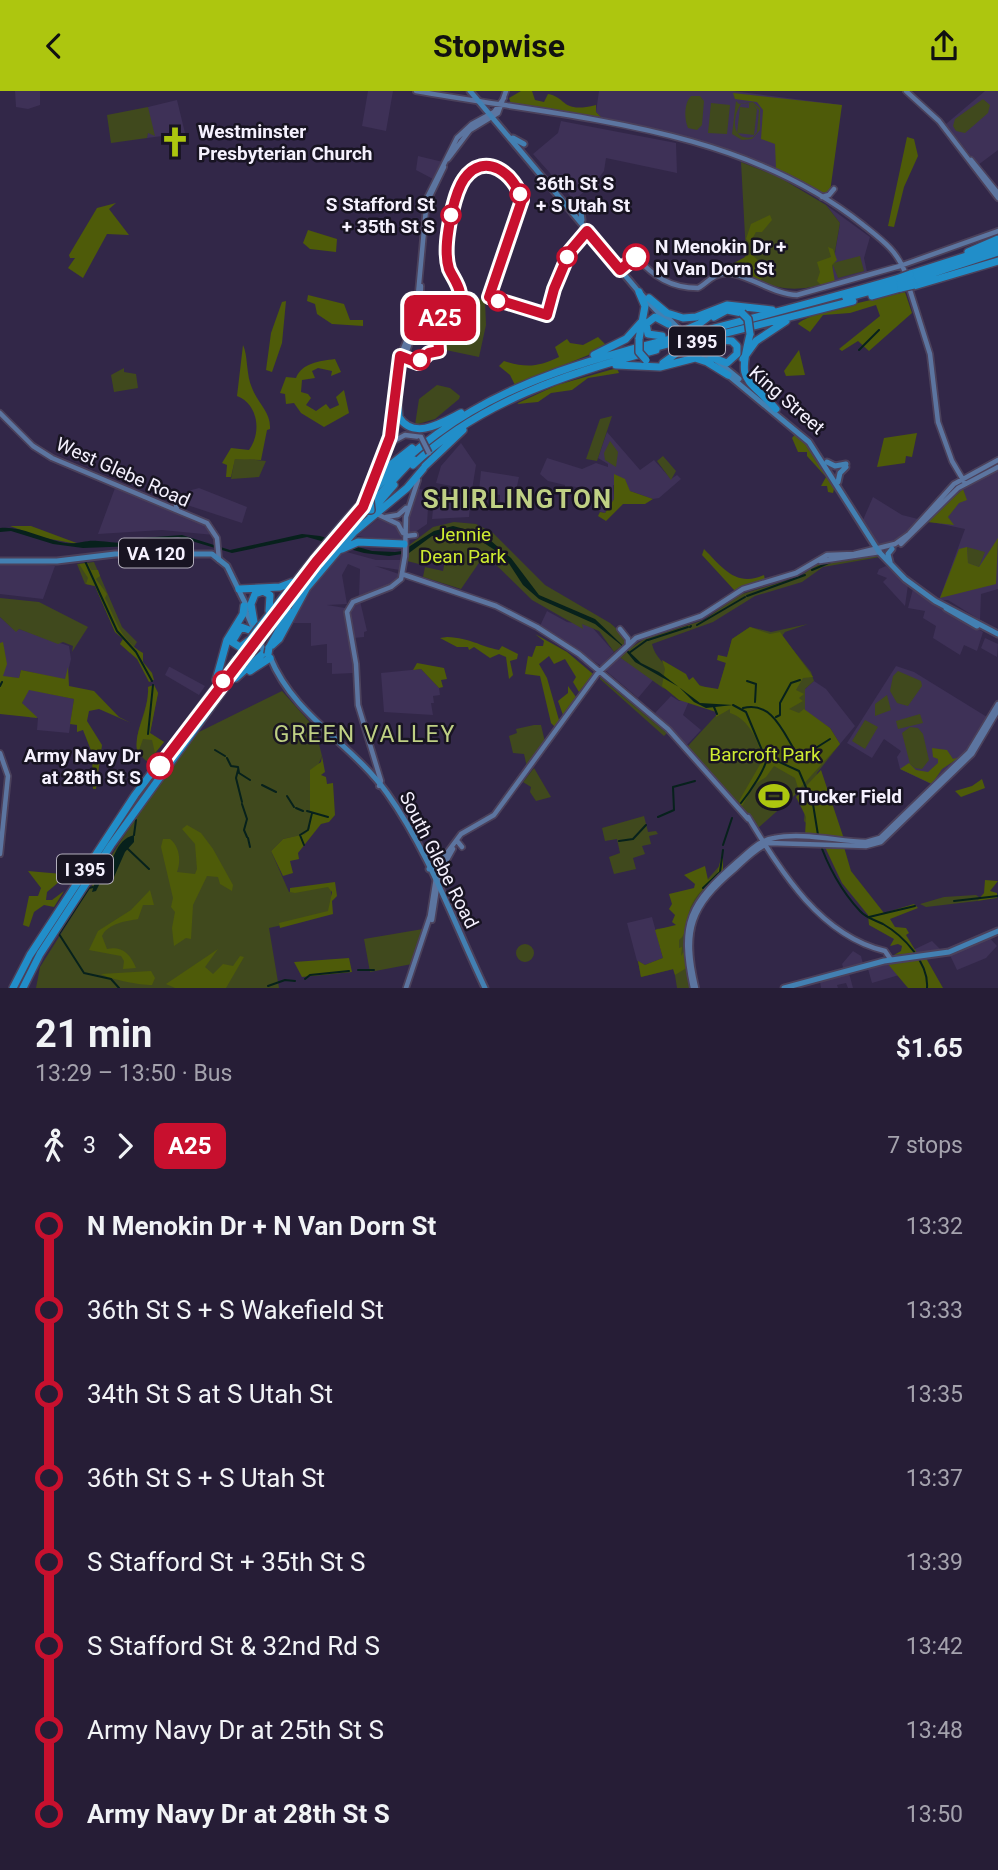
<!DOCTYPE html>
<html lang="en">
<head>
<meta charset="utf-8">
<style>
	:root { --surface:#261d36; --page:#322a42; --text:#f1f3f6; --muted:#a4a2ad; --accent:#adc60f }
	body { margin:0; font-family:Roboto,sans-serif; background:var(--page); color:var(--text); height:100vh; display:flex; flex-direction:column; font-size:26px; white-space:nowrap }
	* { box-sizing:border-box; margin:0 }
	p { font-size:23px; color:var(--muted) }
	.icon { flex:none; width:38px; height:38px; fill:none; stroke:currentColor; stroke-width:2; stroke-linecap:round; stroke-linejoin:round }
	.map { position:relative; height:897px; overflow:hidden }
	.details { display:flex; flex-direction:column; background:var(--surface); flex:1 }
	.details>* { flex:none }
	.badge { padding:0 14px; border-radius:10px; font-size:24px; line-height:46px }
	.map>.badge { position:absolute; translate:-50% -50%; box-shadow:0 0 0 4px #fff }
	.legs { display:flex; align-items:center; gap:10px; height:77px; padding:0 35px; font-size:23px }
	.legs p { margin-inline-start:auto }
	.overview { display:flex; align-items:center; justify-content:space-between; height:119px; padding:0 35px }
	h1 { font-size:38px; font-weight:700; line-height:52px }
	ul { padding:0 35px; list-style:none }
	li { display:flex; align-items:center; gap:24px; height:84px; font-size:26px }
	li i { display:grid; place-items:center; width:10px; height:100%; margin:0 9px; background:currentColor }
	li i::after { content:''; width:18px; height:18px; margin:-9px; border:5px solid; border-radius:50%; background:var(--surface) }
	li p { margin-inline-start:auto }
	li:first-child i { background:linear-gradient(#0000 50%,currentColor 0) }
	li:last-child i { background:linear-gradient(currentColor 50%,#0000 0) }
	header { display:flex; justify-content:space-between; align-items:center; height:91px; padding:0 35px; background:var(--accent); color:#111; font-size:32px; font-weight:700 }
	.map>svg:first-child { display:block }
</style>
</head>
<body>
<header><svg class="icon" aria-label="back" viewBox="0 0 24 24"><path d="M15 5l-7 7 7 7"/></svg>Stopwise<svg class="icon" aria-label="share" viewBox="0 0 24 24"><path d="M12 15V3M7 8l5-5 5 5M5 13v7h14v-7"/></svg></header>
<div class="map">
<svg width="998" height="897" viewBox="0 0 998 897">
	<rect width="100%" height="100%" fill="#322748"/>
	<path fill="#3e3157" d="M15,0H40V14L28,18L16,16Z
		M368,0H393L386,40L362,35Z
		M599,0H733L842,14L819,101L776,77L694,50L604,29L596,21Z
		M985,0H998V59L978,74L946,33Z
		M177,9L185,42L147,47L148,16Z
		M561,30L676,52L677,82L606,67L604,80L595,92L574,109L533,63L558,42Z
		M418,65L443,71L433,88L416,79Z
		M826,114L870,146L864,167L867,181L830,192L840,132Z
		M607,341L640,379L654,369L671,388L677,384L681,388L659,407L653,408L613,394L614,408L605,422L595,419L597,410L586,398L571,395L570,398L565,397V394L548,390L540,383L547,367L582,378L596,372L608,376V373L598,367Z
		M461,352L476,374L472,399L436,392L441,375Z
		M998,378V498L981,503L980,529L948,509H939L965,438L927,430L962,395Z
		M481,380L519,386L513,413L500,411V404L479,400Z
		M115,397L203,432L214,444L162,439L98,443Z
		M199,397L247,416L242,432L178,411L188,400Z
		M416,397L429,400L427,433L411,444L407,443V428Z
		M435,399L471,404L469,426L432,428Z
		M873,406L902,424L918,428L910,440L890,453L880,455L863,429Z
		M379,427L395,433L401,439L402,452L357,445Z
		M343,460L376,469H401L400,479L375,475L399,483L395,491L359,505L360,478L348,473L342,484L347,513L327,514L345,517L354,579L353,582L332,583V572H327V553L311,555V532H294V523L306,502Z
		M24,472L55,475L43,508L0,503V473Z
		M886,475L908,494L905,515L883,491L887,487L877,483L879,478Z
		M913,498L983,541L977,560L964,554L960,564L933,547L936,535L923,527L925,520L908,517Z
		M360,510L367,540L364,541V546L354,547L349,522L353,514Z
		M547,520L567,531L590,534L614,561L601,575L540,535Z
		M0,526L16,540L19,538L69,555L71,568L66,589L21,579L19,587L0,586Z
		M985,547L998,553L997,566L981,557Z
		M618,565L654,588L638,607L605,579Z
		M896,575L914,581L987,626L968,659L933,694L900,678L897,666L901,660L884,648L872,667L847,652Z
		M169,576H170L205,595L199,604L165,584Z
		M421,578L439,597L440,604L433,605L434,612H431L433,624L384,621L381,582Z
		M814,590L826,598L855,635L840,653L830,637L805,622V598Z
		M28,598L74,608L69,642L37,639L38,627L28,626L22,612Z
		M671,605L679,610H689L683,624L701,639L687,654L655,622Z
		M652,826L663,867L645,874L637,870L627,832Z
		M987,844L997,855L986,867L957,879L949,862Z
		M932,850L941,859L920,863L913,859Z
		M853,860L861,865L863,873L844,879L842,873Z
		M887,872L899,884L872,892L868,878Z
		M849,882L853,897H848L846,892L837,894L838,897H821L820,890Z"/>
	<path fill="#40491d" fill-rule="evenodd" d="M691,5H700L704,10L702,34L697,39L688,37C684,28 684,12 691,5Z
		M983,8L990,14L988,22L965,42L956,40L953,35L955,28Z
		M736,10L739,13L753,11L760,17V39L752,48L742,49L732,43ZM749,12V17L740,16L737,42L754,44L757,18L753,13L759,19L757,41L753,46C731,51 732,26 741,13Z
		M711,12L730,14L727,43L708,42Z
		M148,16L155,45L148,42L147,47L111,52L107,24Z
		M741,71L779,86L826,114L840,132L833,172L860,165L864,180L838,187L833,174L830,192C787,203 778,197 737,182L746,163Z
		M472,206L485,209L486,234L479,266L441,258L438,233L458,212Z
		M124,277V281L136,283L138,297L114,301L111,284Z
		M437,294L450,297L460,305L459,308L435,328L415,334L419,308Z
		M612,325L597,370L586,368L600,328Z
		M610,350L618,361L616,376L605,369L604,362Z
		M663,365L676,380L671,389L657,370Z
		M235,367L266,370L259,386L231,388Z
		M454,431L476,433L493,442L545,494L610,532L626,546L627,551L614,561L599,540L582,533L583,538L532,509L485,463L461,498L423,486L425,476L443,480L445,469L422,464L419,473L407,470L408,455L433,436Z
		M967,456L985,461L979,476L968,472Z
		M876,464L880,466L823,476L802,491L755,505L713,531L652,553C657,578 697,594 718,601L732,548L750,536L771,541L808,533L785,541L782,545L811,581L814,590L805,598V622L830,637L840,653L817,682L808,734L804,730L806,703L803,697L758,737L688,655L721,619L663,597L618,565L644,548L704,529L739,504L801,485L821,470Z
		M94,471L122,536L137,551L130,562L120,553L123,548L115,541L95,495L85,493L77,473Z
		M0,507L39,511L88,536L72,561L73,555L63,551L58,553L19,538L16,541L0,526Z
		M898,580L921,590L922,595L908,615L897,612L890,600L893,585Z
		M600,586L667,642L664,645L600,588Z
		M154,594L158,602L150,642L164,651L148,671C122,653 150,625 148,596Z
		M282,600L315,637L322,665L311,691L310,737L306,743L283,748L271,760L289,801L331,793V823L269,837L279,897H36L40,876L81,811L150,705L197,642Z
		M887,604L891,619L875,625V613Z
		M920,623L923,632L898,638L896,630Z
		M865,629L878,636L865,658L852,650Z
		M534,634H541L545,651L527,676L524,663L513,662L509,645L517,642L516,638Z
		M910,636L918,637L923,643L929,669L922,678L915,677L910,673L902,642Z
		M534,677L551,706L536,710L530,701L531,696L523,691Z
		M644,725L648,741L656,740L658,743L649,745L651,753L642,755L645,763L633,767L636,778L614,783L609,766L620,762L617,748L605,750L602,737Z
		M722,772L723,780C680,818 680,841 691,897H677L674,878L641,886L638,870L645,874L663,867L656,838L665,837L668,840L667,837L681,833L698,799Z
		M976,804L979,806L977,810L926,816L920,813L944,806Z
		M423,838L412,873L370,881L364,848Z
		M516 862a9 9 0 1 1 18 0a9 9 0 1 1-18 0Z"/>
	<path fill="#4e5b09" d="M521,0H532L535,9L544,11L548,3C567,6 561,23 596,14V21L604,29L511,13L509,7Z
		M733,2L842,14L830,101L825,104L776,77L775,53L761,48L763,19L757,11L735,8Z
		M907,46L914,48L918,65L904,96L894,136L888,135Z
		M116,112L109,118L129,144L107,143L83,187L68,177L75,167H70L69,164L97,117Z
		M770,124L772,129L762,141H756L750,152L746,148L751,133Z
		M308,139L337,148L336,161L310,158L303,152Z
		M828,156L833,158L837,169L832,174L835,191L821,194L817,190L820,181L817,171L831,166Z
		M751,163L765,175L764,185L759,190L725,181L730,174Z
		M905,201L912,222L869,260L858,250L842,260L839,258L880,225L876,214L850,222L823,224L810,241L798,233C808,221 886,206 905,201Z
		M308,204L344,213L350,229H363V235L332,233L317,223L315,213L307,210Z
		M286,210L282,252L272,281L266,279L271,242L282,211Z
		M598,246L608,256L515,294L510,284L499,275L504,270C526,277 538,276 559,266L555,256L567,248L570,252L583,254Z
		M243,254C248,264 246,284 252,297C258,313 271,321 270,338L267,339L261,369L235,368L231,386H226L227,374L222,372L231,357L249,359C262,341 258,313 237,305Z
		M799,259L805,284L786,285L784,280Z
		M335,268L341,281L331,285L332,280L318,277L312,280L315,287L302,289L301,301L308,303L311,307L306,314L316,320L326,313L330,318L339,314L336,306L344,299L349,322L324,336L301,322L294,312L286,313L285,303L280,302L286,286L296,287C302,272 319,270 335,268Z
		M617,277L619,282L588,287L572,299L551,302L538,311L516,313L557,294Z
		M797,341L835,394L833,402L828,401L827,395H821L826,386L807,365V361H798L792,347Z
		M917,342L912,366L906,365L905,372L877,376L884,347Z
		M614,383L625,388L630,400L653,408L645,413H623L606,430L598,425L600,421L605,422L614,408Z
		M963,398L967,409L959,412L948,426L954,434L927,431Z
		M10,435H31L82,454L40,446Z
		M998,447L996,493L940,507L959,458L967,456L968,472L979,476Z
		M704,458C722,476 736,497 764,484L765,489L735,500L702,464Z
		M88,472L91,479H98L100,485L96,488L107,503L105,507C115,526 120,549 143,562V571L152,582L154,589L149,591L137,568L120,553L123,548L115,541L95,495L86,493L88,487L79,473Z
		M750,536L770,543L780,541L813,586L803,587L796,599L804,603L799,607L803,610L789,618L799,622L804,618L830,637L840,653L791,707L798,697L795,687L774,675L766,686L754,694L742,715L739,710L762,670C760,651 748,627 730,622V618L716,626V621L679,609L662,595L665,578L662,569L686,583L689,589L693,586L700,595L718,598L726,572L717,569L718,564L727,566L732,548Z
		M535,543L567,561L593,583L579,601L573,591L576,586L565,568L554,573L549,565L539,573L547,587L559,629L555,636L551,632L540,585L525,583L528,565L532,566L536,555H543L544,550Z
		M447,546C471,547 479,555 499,559L502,555L518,563L517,568L510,570L513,584L509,588L506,566L499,563L490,567L474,556L469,559L468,556H457L440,547Z
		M3,551L7,573L3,585L19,587L21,579L65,588L68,576L69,595L94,600L119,626L131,632L99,618L89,620L87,630L102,654L96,698H93L92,662L83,639L77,641V634L70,633L74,608L29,599L22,612L38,627L0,623V552Z
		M417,572L444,577L447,588L441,589L443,596L439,597L421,578L413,579Z
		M154,594L158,602L150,642L164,651L155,662L152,649L143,648L138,662C131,645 150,621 148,596Z
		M568,595L576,606L563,624L558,610L568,602Z
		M932,657L947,659L953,668L960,666L942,678L932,693L900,678L909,672L916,679L928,681L938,672V668L933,666Z
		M322,665L325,681L321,684L326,686L327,693L333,692L335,724L329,731L321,733L298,762L299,768L290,770L293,782L283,785L271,760L283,748L305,743L310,737V679L321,671Z
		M821,679L844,748L805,745L806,726L796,706Z
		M982,688L985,697L961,706L955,700L972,695Z
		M187,734L201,742L213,758L233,794L232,800L220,793L218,786L207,785L193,814L191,848L186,847L174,855L172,837L175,821L171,816L173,807L161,756L163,748H170C180,756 181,770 177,781L195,783L197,778L195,753L182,738Z
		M824,754L844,756L851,780L884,822L914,813L918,817L890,828L895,836L906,837L909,842L906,844L917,862L894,864L901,860L902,855L898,853L890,855L894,848L869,834L868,824L842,792Z
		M723,759V780C712,790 699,799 692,813C686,824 689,842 679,849V857L682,856L681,865L686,857L688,876L675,884L673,878L641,886L638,870L645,874L663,867L655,839L676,834L672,831L675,824L669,818L672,813L669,803L694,797L695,793L684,784L705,775L708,789L717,783Z
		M28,780L62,783L60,790L47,801L46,809H52L64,800L54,816L44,814L34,821L29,836L23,834L29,805H38L41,797Z
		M985,789L998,790L990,800L997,802V807L977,810L984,802Z
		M335,791L337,805L332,810L333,823L280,837L279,832L328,820L332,801L328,796L295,802L290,801V797Z
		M150,799L154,814H143L138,828C127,830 108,832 102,845L107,858C121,855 130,862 136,877L123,878L124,870L121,865L89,859L98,840L131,819Z
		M218,858L205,876L213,883L223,873L233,875L240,865L244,866L226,897H175L166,893Z
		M349,867L352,881L302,886L294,871Z
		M926,867L943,897H908L887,872Z
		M151,880L155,887L152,894C140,894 112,889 101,883Z"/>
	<path fill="#07211c" d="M453,435L483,443L511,467L539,504L595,528L641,572L659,581L700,612L733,614L706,617L694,611L679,596L635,571L621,554L595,533L539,508L523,494L504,465L470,443L432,445L409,462L389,465L364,462L307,446L232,462L178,446L149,450L136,455L83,457L53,453L11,440L0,441V437C20,435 40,446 60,451C77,455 85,448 98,450C113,451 126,454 142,450V447L182,444L230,459L302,443L320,445L372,460L395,461L402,460L434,440Z
		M134,744V751L125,761L114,786L100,792L96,800L92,801L95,791L106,785C113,771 115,749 134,744Z"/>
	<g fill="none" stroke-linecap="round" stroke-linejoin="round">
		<path stroke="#07211c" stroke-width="2" d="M859,259L879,239
			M85,470L117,540L136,561L152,590
			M812,479L833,470
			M747,505L805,484
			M697,534L745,506
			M690,536L691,535
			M648,549L688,536
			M629,562L647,549
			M747,590L756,593L755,611
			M0,595L2,591
			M733,614L746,621L764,664L799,680L813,713L818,744
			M714,616L717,623
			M743,617C775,609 785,648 800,667L830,648
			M776,626L780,624V612L791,592L800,589
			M148,643L153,594
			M215,659L225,665
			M227,667L231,675L238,676L239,682L250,689
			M238,679L236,687L242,711
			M262,694L276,701
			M287,705L294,716
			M741,712C749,702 766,678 767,666
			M242,713L247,728L244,739L247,746
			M296,717L303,720
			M307,720L328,726
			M658,726L674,719L673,696L695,690
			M134,744L136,729
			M248,747L250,756
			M819,749C827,774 842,801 860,820C866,827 875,829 883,833C904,845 929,872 927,897
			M619,750L633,748L646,734
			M304,754L300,744L308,739L312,722
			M723,754L732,727
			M128,758L149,778
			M93,796L89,797L59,843L84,882L111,888L119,897
			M703,797L720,781L723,759
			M954,810L998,805
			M869,826L915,815
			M358,879H374
			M305,888L310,884L349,880
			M268,895L285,889L295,890"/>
		<g stroke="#4b415b" stroke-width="8">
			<path id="secondary" d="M416,0C567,27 737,34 862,133C882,149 898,160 906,184
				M906,0L939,30L998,107
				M448,68L470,39L498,22L506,0
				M971,69L998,102
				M431,103L444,76
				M822,106L829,104L834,98
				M620,179L636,166C654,186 671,197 698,197C706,193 712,184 722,183C743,179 772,204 797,204L900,175L998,140
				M908,193L930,263L938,331L952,370L965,392
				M420,217L421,195
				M401,277L419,226
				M0,322L33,355L52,367L207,432L217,447L219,469
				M384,363L391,340L399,268L416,225L427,107L457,47L472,33L494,21L504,7
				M367,400L384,363L394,350L405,344L421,346
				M175,409L177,419
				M377,423L398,433L403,442
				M386,426L398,424L406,417
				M406,445L415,444
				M901,453L958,397L998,376
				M820,470L880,461
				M402,483L496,515L537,536L579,563L668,638L748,728
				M620,538L628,548V553
				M0,662L8,685L0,763
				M379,695L381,690L358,614L356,573L347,521L353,511L391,496L401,488L405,465L406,426L418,389
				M748,726C781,780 819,844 885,860L891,869
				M458,751L462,756
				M432,829L439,783L453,758
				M406,897L430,825L438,774L461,743L494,724L597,583L636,547L701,525L743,498L796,482L827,464L854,463L895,453L909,443L954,393L998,369
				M693,897C679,831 689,813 738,770C749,761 759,749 774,747C802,741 837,750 866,751L880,747L969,661L998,613
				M696,897C682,839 691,815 735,778C745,769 756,757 769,752L866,755L881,751L972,663L998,619"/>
		</g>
		<g stroke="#4b415b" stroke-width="9">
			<path id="primary" d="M470,0L639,201L674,238
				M513,47L524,53
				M581,121L582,129
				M663,222L678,237
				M697,259L711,270
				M717,270L739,288
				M727,283L809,351L879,461L905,488L935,510L998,543
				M827,371L835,375L846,373
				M838,391L840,382L846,376
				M0,470H57L115,463H212L227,475L248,518
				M890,471L888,463L892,458
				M244,516L264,561
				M946,517L977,535
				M270,566C294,625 351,652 387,702C429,761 454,832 485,897
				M429,778L438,774
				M784,897L884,870L949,861L998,840"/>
		</g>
		<g stroke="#4b415b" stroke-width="10">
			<path id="motorway" d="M968,161L998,148
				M910,183L998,155
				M912,189L998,161
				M914,195L998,170
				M872,205L901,197
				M649,207L667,222L683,227L696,226L727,214L772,219
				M846,207L900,192
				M714,226L727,219L742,222
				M683,240L699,233L715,221
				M750,243C738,293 744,283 776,318
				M662,245L648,243L646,233L655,226L668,233
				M639,248L645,215L639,201
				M675,255L853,210
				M650,258L679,250
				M594,264L626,248L643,229
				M711,266L727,272L737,263V255L732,250L717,249
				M743,268L756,250L786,230
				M663,272L681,259L695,255
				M616,274L660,276L695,267L707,271L728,284
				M397,302L399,326C414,350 443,331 461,322
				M413,374C478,311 571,281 656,259
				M425,375L463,339
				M369,402L384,379L412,357
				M370,422L394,394
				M342,458L358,451L404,453
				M239,498L280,496L293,491
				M304,500L354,441L407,397L423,378
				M275,524L351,434L413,368
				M254,531L251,513L255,503L263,500L270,504L269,520
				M261,534C314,467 368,394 437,343C515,285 611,263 703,240C769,223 834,206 899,187
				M265,543L280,524
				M251,548L240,556L232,551L241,536L255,541
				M269,557L289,521
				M240,568L255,550
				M250,580L270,567
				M236,587L279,548L306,498
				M216,589L227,549L243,523L244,515
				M13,897L30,864L135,704L235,570
				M23,897L40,863L111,754L242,573"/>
		</g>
		<use href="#secondary" stroke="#5c75a0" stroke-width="4.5"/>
		<use href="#primary" stroke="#4380b2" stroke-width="5"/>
		<use href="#motorway" stroke="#218ec9" stroke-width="7"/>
		<g stroke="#4b415b" stroke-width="8" stroke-linecap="butt">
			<path id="secondary-bridge" d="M421,346L429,362"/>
		</g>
		<g stroke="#4b415b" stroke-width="9" stroke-linecap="butt">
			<path id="primary-bridge" d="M674,238L697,259"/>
		</g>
		<g stroke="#4b415b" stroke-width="10" stroke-linecap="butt">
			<path id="motorway-bridge" d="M899,187L910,183
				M900,192L912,189
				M901,197L914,194
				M742,222L748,228L750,243
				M639,248V261L646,269
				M366,405L361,419H371L369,402
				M252,546L261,534
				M256,554L265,543
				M268,563L269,557
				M235,570L237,567
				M242,573L245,569"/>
		</g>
		<use href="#secondary-bridge" stroke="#5c75a0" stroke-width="4.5"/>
		<use href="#primary-bridge" stroke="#4380b2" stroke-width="5"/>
		<use href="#motorway-bridge" stroke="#218ec9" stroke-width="7"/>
	</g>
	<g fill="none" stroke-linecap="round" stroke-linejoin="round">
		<g stroke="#fff" stroke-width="16">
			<path id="line-1" d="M160,675L316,471L363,416L390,346L400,265L418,272L429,262L439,260L437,230L456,210L460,202C458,192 453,187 449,178C444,162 448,140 451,124C454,112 457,98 464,88C485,59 515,83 522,109L489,206L547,224L554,198L570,160L587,140L620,179L636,166"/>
		</g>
		<use href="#line-1" stroke="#c8102e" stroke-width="10"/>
	</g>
	<defs>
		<g id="church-bare" transform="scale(2.415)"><path d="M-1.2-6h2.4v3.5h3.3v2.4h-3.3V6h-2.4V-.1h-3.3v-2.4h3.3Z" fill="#adc60f" stroke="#181422" stroke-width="2.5" paint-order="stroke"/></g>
		<g id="stadium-bare" transform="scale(2.415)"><path d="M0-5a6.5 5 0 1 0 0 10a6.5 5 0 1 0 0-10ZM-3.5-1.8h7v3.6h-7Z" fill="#adc60f" stroke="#181422" stroke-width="2.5" paint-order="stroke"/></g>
	</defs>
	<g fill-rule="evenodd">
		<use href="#church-bare" x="175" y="51"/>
		<use href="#stadium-bare" x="774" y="705"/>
	</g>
	<g fill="#fff" stroke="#c8102e" stroke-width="3.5">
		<circle cx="520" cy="103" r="9"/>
		<circle cx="451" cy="124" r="9"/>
		<circle cx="567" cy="166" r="9"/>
		<circle cx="636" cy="166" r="12"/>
		<circle cx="498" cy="210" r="9"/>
		<circle cx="420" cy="269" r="9"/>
		<circle cx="223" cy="590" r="9"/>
		<circle cx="160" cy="675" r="12"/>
	</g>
	<g text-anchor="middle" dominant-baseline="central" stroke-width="5" stroke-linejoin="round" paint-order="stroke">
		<g fill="#181422" stroke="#b3afbc" stroke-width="2">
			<rect x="669" y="235.5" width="56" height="29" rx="5"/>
			<rect x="119" y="447.5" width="74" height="29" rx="5"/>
			<rect x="57" y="763.5" width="56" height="29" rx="5"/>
		</g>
		<g font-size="18" font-weight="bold" fill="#f5f1fe">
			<text x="697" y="250">I 395</text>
			<text x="156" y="462">VA 120</text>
			<text x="85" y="778">I 395</text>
		</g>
		<g font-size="19" font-weight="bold" fill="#f5f1fe" stroke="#181422" text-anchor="start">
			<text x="198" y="40">Westminster<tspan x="198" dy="22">Presbyterian Church</tspan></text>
			<text x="797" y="705">Tucker Field</text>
		</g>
		<g font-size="19" font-weight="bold" fill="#f5f1fe" stroke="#181422" text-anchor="start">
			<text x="536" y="92">36th St S<tspan x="536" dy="22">+ S Utah St</tspan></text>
			<text x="435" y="113" text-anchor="end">S Stafford St<tspan x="435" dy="22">+ 35th St S</tspan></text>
			<text x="655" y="155">N Menokin Dr +<tspan x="655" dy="22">N Van Dorn St</tspan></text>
			<text x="141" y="664" text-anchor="end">Army Navy Dr<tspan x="141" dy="22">at 28th St S</tspan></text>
		</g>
		<g font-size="19" fill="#f5f1fe" stroke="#181422">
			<text transform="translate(787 309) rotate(41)">King Street</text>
			<text transform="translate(123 381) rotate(24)">West Glebe Road</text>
			<text transform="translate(439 769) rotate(63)">South Glebe Road</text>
		</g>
		<g font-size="19" fill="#ceeb31" stroke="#181422">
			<text x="463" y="443">Jennie<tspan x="463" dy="22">Dean Park</tspan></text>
			<text x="765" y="663">Barcroft Park</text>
		</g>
		<g font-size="23" letter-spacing="2" fill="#bfd084" stroke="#181422">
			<text x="365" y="643">GREEN VALLEY</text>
		</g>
		<g font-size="26" font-weight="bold" letter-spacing="2" fill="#bfd084" stroke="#181422">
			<text x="518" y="408">SHIRLINGTON</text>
		</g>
	</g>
</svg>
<b class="badge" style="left:440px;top:227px;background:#c8102e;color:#fff">A25</b>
</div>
<section class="details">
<div class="overview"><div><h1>21 min</h1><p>13:29 – 13:50 · Bus</p></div><b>$1.65</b></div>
<div class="legs"><svg class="icon" aria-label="walk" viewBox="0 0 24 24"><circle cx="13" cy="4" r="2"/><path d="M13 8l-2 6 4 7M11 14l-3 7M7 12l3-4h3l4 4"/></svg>3<svg class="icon" aria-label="forward" viewBox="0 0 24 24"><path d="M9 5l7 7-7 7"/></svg><b class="badge" style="background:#c8102e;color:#fff">A25</b><p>7 stops</p></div>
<ul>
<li><i style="color:#c8102e"></i><b>N Menokin Dr + N Van Dorn St</b><p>13:32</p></li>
<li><i style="color:#c8102e"></i><span>36th St S + S Wakefield St</span><p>13:33</p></li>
<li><i style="color:#c8102e"></i><span>34th St S at S Utah St</span><p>13:35</p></li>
<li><i style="color:#c8102e"></i><span>36th St S + S Utah St</span><p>13:37</p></li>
<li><i style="color:#c8102e"></i><span>S Stafford St + 35th St S</span><p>13:39</p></li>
<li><i style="color:#c8102e"></i><span>S Stafford St &amp; 32nd Rd S</span><p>13:42</p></li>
<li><i style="color:#c8102e"></i><span>Army Navy Dr at 25th St S</span><p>13:48</p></li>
<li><i style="color:#c8102e"></i><b>Army Navy Dr at 28th St S</b><p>13:50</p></li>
</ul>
</section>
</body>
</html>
